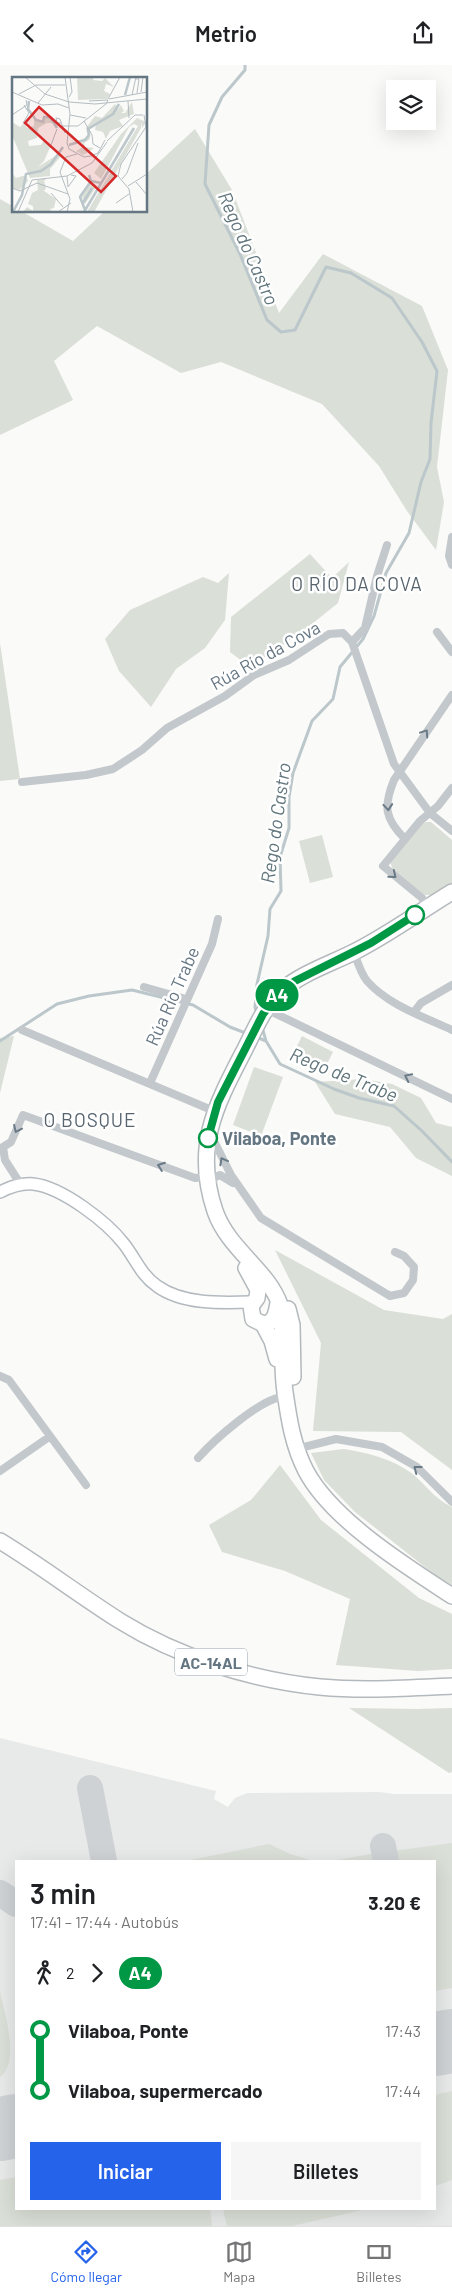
<!DOCTYPE html>
<html lang="es">
<head>
<meta charset="utf-8">
<style>
	:root { --surface:#fff; --page:#f6f6f6; --text:#202124; --muted:#757577; --line:#e0e0e0; --accent:#2563eb }
	body { margin:0; font-family:Barlow,sans-serif; background:var(--page); color:var(--text); height:100vh; display:flex; flex-direction:column; font-size:19px; white-space:nowrap }
	* { box-sizing:border-box; margin:0 }
	p { font-size:16px; color:var(--muted) }
	.icon { flex:none; width:28px; height:28px; fill:none; stroke:currentColor; stroke-width:2; stroke-linecap:round; stroke-linejoin:round }
	.map { position:relative; flex:1; overflow:hidden }
	.panel { position:absolute; left:15px; top:1795px; width:421px; height:350px; display:flex; flex-direction:column; background:var(--surface); border-radius:0px; box-shadow:0 5px 20px #0002 }
	.panel>* { flex:none }
	.badge { padding:0 10px; border-radius:16px; font-size:18px; line-height:32px }
	.buttons { position:absolute; left:386px; top:15px; display:grid; gap:10px }
	.buttons a { display:grid; place-items:center; width:50px; height:50px; border-radius:0px; background:var(--surface); box-shadow:0 5px 20px #0002; font-size:25px }
	.map>.badge { position:absolute; translate:-50% -50%; box-shadow:0 0 0 2px #fff }
	.legs { display:flex; align-items:center; gap:8px; height:55px; padding:0 15px; font-size:16px }
	.legs p { margin-inline-start:auto }
	.overview { display:flex; align-items:center; justify-content:space-between; height:85px; padding:0 15px }
	h1 { font-size:28px; font-weight:600; line-height:38px }
	.action { display:flex; gap:10px; margin-top:auto; padding:10px 15px }
	.action a { flex:1; height:58px; border-radius:0px; background:var(--accent); color:#fff; font-size:20px; font-weight:600; line-height:58px; text-align:center }
	.action a+a { background:var(--page); color:var(--text) }
	ul { padding:0 15px; list-style:none }
	li { display:flex; align-items:center; gap:18px; height:60px; font-size:19px }
	li i { display:grid; place-items:center; width:8px; height:100%; margin:0 6px; background:currentColor }
	li i::after { content:''; width:12px; height:12px; margin:-6px; border:4px solid; border-radius:50%; background:var(--surface) }
	li p { margin-inline-start:auto }
	li:first-child i { background:linear-gradient(#0000 50%,currentColor 0) }
	li:last-child i { background:linear-gradient(currentColor 50%,#0000 0) }
	header { display:flex; justify-content:space-between; align-items:center; height:65px; padding:0 15px; background:var(--surface); font-size:22px; font-weight:600 }
	.tab-bar { display:flex; justify-content:space-around; align-items:center; height:70px; border-top:1px solid var(--line); background:var(--surface); font-size:14px; color:var(--muted) }
	.tab-bar a { display:grid; justify-items:center; gap:2px }
	.tab-bar .on { color:var(--accent) }
	.map>svg:first-child { display:block }
</style>
</head>
<body>
<header><svg class="icon" aria-label="back" viewBox="0 0 24 24"><path d="M15 5l-7 7 7 7"/></svg>Metrio<svg class="icon" aria-label="share" viewBox="0 0 24 24"><path d="M12 15V3M7 8l5-5 5 5M5 13v7h14v-7"/></svg></header>
<div class="map">
<svg width="452" height="2161" viewBox="0 0 452 2161">
	<rect width="100%" height="100%" fill="#fafaf8"/>
	<path fill="#e8e9e9" fill-rule="evenodd" d="M0,1673L216,1726L214,1734L228,1742L235,1733L247,1728L379,1727L395,1729H452V2161H0ZM16,1796H435V2144H16Z"/>
	<path fill="#dadfd7" d="M195,64L232,125L279,248L323,189L422,241L448,305L437,402L444,437L436,485L407,446L379,401L322,339L221,297L181,308L97,261L54,296L73,335L0,370V134L14,142V146H21L73,176L105,146H146V109Z
		M310,489L332,513L349,497L338,538L302,567L250,602L230,587L231,552Z
		M229,508L225,555L205,583L176,604L151,642L119,606L105,574L130,545L203,512L218,518Z
		M0,578L20,714L0,716Z
		M426,757H431L452,775V819L432,830H424L393,805L390,797L421,759Z
		M322,770L333,812L310,818L299,776Z
		M14,971L0,1028V973Z
		M302,971L333,987L324,1005L293,989Z
		M254,1002L283,1012L261,1071L233,1060Z
		M363,1014L392,1019L421,1033L436,1058L452,1062V1111L416,1093L390,1062L335,1049L315,1017Z
		M275,1185L384,1245L443,1254L452,1249V1405L401,1367L313,1366L321,1278Z
		M344,1384C367,1388 390,1393 410,1407C426,1419 433,1433 452,1442V1520L439,1513L355,1447L324,1415L311,1388Z
		M280,1400L321,1455L419,1533L452,1549V1604L418,1606L336,1600L350,1534L285,1506L222,1487L209,1460L251,1435Z
		M349,1643L417,1644L452,1643V1707L449,1708Z
		M452,1778V1923L435,1926V1796H395L393,1786Z
		M269,1779L290,1789L313,1796H186Z
		M377,1788L379,1796H331Z
		M0,1926C4,1948 21,1996 0,2012Z
		M452,2026V2115L435,2121V2030Z
		M16,2112V2144H210L212,2161H0V2115Z
		M223,2144H367L292,2161H227Z"/>
	<g fill="none" stroke-linecap="round" stroke-linejoin="round">
		<path stroke="#bbc7cb" stroke-width="3" d="M245,0V5L222,32L209,60L205,119L240,189L267,255L281,267L295,265L326,202L351,208L392,233L422,277L437,306L431,358L430,394L421,417L409,468L386,508L374,551L363,574L340,602L333,634L312,656L293,708L289,732V763L280,792L281,826L270,844L268,871L257,919L255,942L257,949
			M262,962L266,976
			M256,972L266,976L280,999L334,1024L359,1033L394,1041L422,1066L452,1097
			M0,976L57,939L89,931L132,925L193,940L230,962L248,969"/>
		<path stroke="#ced2d4" stroke-width="26" d="M90,1723L104,1796
			M383,1781L386,1796
			M0,1828L16,1839
			M0,2064L16,2057"/>
		<path stroke="#ced2d4" stroke-width="64" d="M435,1979L452,1976
			M0,2064L16,2061"/>
		<g stroke="#b3babf" stroke-width="14">
			<path id="secondary" d="M0,1127C10,1122 22,1118 33,1119C62,1122 107,1157 124,1179C135,1193 141,1210 157,1221C183,1240 223,1238 253,1237"/>
		</g>
		<g stroke="#b4b9bd" stroke-width="18">
			<path id="highway" d="M452,827C419,847 388,870 354,887C330,899 302,908 281,926C264,942 255,964 245,984C216,1040 193,1081 215,1146C228,1184 268,1205 280,1240C283,1246 282,1255 282,1262C283,1284 282,1306 285,1327C289,1355 293,1381 306,1406C332,1455 406,1501 452,1531
				M246,1203L258,1225L257,1233L251,1241L253,1254L263,1259C275,1258 276,1249 278,1238
				M288,1244L292,1260L293,1312
				M263,1259L272,1276L277,1294
				M0,1476C41,1501 79,1530 120,1556C178,1592 251,1615 320,1622C363,1626 408,1623 452,1621"/>
		</g>
		<path stroke="#c3c8cc" stroke-width="8" d="M452,472L449,491L452,500
			M437,567L452,587
			M352,577L365,563L377,511L387,480
			M22,717L86,710L113,704L142,685L167,663L225,631L254,610L289,595L329,569L343,568L352,577L394,699L430,748L452,766
			M405,774C385,754 383,742 394,715L452,630
			M427,842L422,833L383,801L420,756L438,741L452,723
			M354,887C357,896 361,909 367,916C388,940 424,952 452,965
			M144,922L186,934
			M266,944L452,1034
			M414,947L421,938L452,920
			M22,965L214,1046
			M150,1018L212,879L218,854
			M212,1072L231,1110L261,1153L390,1231L404,1228L413,1215L414,1202L404,1191L395,1187
			M21,1120L5,1095L3,1082L11,1077L23,1050L195,1113L208,1112
			M211,1120L215,1112L220,1110L233,1118
			M0,1311L9,1315L86,1420
			M296,1384L336,1374L382,1382L417,1402L452,1437
			M198,1393C214,1375 258,1336 281,1332
			M0,1406L49,1372"/>
		<use href="#secondary" stroke="#fff" stroke-width="11"/>
		<use href="#highway" stroke="#fff" stroke-width="15"/>
	</g>
	<defs><path id="oneway-chevron" d="M-2-3.5L2.5 0L-2 3.5" fill="none" stroke-width="1.6" stroke-linecap="round" stroke-linejoin="round" transform="scale(1.25)"/></defs>
	<g stroke="#6a7a87">
		<use href="#oneway-chevron" transform="translate(425 668) rotate(-56)"/>
		<use href="#oneway-chevron" transform="translate(388 742) rotate(85)"/>
		<use href="#oneway-chevron" transform="translate(393 810) rotate(39)"/>
		<use href="#oneway-chevron" transform="translate(408 1012) rotate(-154)"/>
		<use href="#oneway-chevron" transform="translate(17 1064) rotate(115)"/>
		<use href="#oneway-chevron" transform="translate(223 1096) rotate(-119)"/>
		<use href="#oneway-chevron" transform="translate(161 1101) rotate(-160)"/>
		<use href="#oneway-chevron" transform="translate(417 1404) rotate(-142)"/>
	</g>
	<g fill="none" stroke-linecap="round" stroke-linejoin="round">
		<g stroke="#fff" stroke-width="11">
			<path id="line-1" d="M208,1073L218,1037L263,949L280,927L295,916L371,878L415,850"/>
		</g>
		<use href="#line-1" stroke="#009845" stroke-width="8"/>
	</g>
	<g fill="#fff" stroke="#009845" stroke-width="2.5">
		<circle cx="415" cy="850" r="9"/>
		<circle cx="208" cy="1073" r="9"/>
	</g>
	<g text-anchor="middle" dominant-baseline="central" stroke-width="5" stroke-linejoin="round" paint-order="stroke">
		<rect fill="#fff" stroke="#939fa8" stroke-width="1" x="175" y="1583.5" width="72" height="27" rx="4"/>
		<g font-size="16" font-weight="bold" fill="#657683">
			<text x="211" y="1597">AC-14AL</text>
		</g>
		<g font-size="18" fill="#657683" stroke="#fff">
			<text transform="translate(265 590) rotate(-29)">Rúa Río da Cova</text>
			<text transform="translate(172 931) rotate(-66)">Rúa Río Trabe</text>
		</g>
		<g font-size="18" font-weight="bold" fill="#657683" stroke="#fff" text-anchor="start">
			<text x="222" y="1073">Vilaboa, Ponte</text>
		</g>
		<g font-size="19" font-style="italic" fill="#60757c" stroke="#fff">
			<text transform="translate(249 183) rotate(66)">Rego do Castro</text>
			<text transform="translate(275 758) rotate(-82)">Rego do Castro</text>
			<text transform="translate(344 1009) rotate(22)">Rego de Trabe</text>
		</g>
		<g font-size="19" letter-spacing="1" fill="#57646e" stroke="#fff">
			<text x="357" y="518">O RÍO DA COVA</text>
			<text x="90" y="1054">O BOSQUE</text>
		</g>
	</g>
	<g transform="translate(12 12)">
		<rect width="135" height="135" fill="#fafaf8"/>
		<path d="M65,0H82L81,3L90,4L93,1L102,10L94,7L92,14L98,17L95,22L66,23ZM120,25L122,37L107,43L111,49L98,54L94,62L91,55L83,53L84,48L78,52V62L72,66L73,70L82,71L78,74L71,78L64,74L71,70L70,63L65,66L57,67L76,60L74,51L83,39L90,41L103,27L106,32L109,28L112,34L109,36H113ZM35,39L44,46H35L26,51L25,61L16,64L17,69L29,68L32,63L39,68L32,84L26,90L48,76L49,79L38,92V99L18,101L0,58V45L8,50L12,46L15,51L22,49V41L30,44ZM125,41L134,45L130,51V45L129,51L82,135H75L126,49L122,47L117,50L89,102L82,96L109,57ZM0,96L4,101L14,98L16,104L9,112L10,109L8,113L0,111ZM35,101L32,104L34,111L32,114L44,122L42,131L38,132L40,135H11L15,130L21,134V129L16,127L20,116L26,113L25,103ZM77,106L84,110L73,127L70,120Z" fill="#dadfd7"/>
		<path fill="none" stroke="#bbc7cb" stroke-width="2.5" d="M113,18L118,0M17,24L16,32L24,43L31,45L32,40H38L45,51M57,68L73,63L77,58L76,52L101,37L107,27M77,98L79,104L89,106M71,126L80,111M73,133L68,120L79,104M1,135L10,118L14,97L29,94L39,87L51,70M72,135L122,51"/>
		<path fill="none" stroke="#b5bdc2" stroke-width="1" d="M13,0L33,17L57,25L83,27L135,22M53,0L58,37L55,66L57,72L72,80L79,79L86,76L93,63M124,2H127L125,16M0,15L30,28L46,27L57,31M129,15L131,0M7,17L24,8H53M120,18L124,0M57,20L60,15L58,0M96,22L108,0M97,22L135,15M77,24L96,23M116,24L117,41M26,26L39,10M0,38L15,28L14,23M58,38L74,41M72,44L80,58L81,67L88,71M11,46L17,36L12,28M49,46H45L44,41L48,42L53,56M47,49H66L94,27L96,23M95,64L123,38H131M39,68L45,52M55,99L56,110L64,99L59,98M55,99L80,86L95,65M110,102L115,96L126,66M124,105L135,118M116,109L135,97M0,111L8,114L25,106L56,117M39,116L51,130M104,126L117,117M6,135L20,103L55,99M46,135L59,126M55,135L58,122L48,95L54,80L65,77M121,135L117,112L106,99L109,87L134,50L132,38"/>
		<path fill="#d62828" fill-opacity="0.15" stroke="#d62828" stroke-width="2.5" d="M27,30L104,99L89,115L13,46Z"/>
		<rect width="135" height="135" fill="none" stroke="#657683" stroke-width="2.5"/>
	</g>
</svg>
<div class="buttons">
<a><svg class="icon" aria-label="layers" viewBox="0 0 24 24"><path d="M12 4l9 5-9 5-9-5zM3 14l9 5 9-5"/></svg></a>
</div>
<b class="badge" style="left:277px;top:930px;background:#009845;color:#fff">A4</b>
<section class="panel">
<div class="overview"><div><h1>3 min</h1><p>17:41 – 17:44 · Autobús</p></div><b>3.20 €</b></div>
<div class="legs"><svg class="icon" aria-label="walk" viewBox="0 0 24 24"><circle cx="13" cy="4" r="2"/><path d="M13 8l-2 6 4 7M11 14l-3 7M7 12l3-4h3l4 4"/></svg>2<svg class="icon" aria-label="forward" viewBox="0 0 24 24"><path d="M9 5l7 7-7 7"/></svg><b class="badge" style="background:#009845;color:#fff">A4</b></div>
<ul>
<li><i style="color:#009845"></i><b>Vilaboa, Ponte</b><p>17:43</p></li>
<li><i style="color:#009845"></i><b>Vilaboa, supermercado</b><p>17:44</p></li>
</ul>
<div class="action"><a>Iniciar</a><a>Billetes</a></div>
</section>
</div>
<nav class="tab-bar">
<a class="on"><svg class="icon" aria-label="directions" viewBox="0 0 24 24"><path d="M12 3l9 9-9 9-9-9zM9 14v-3h6M13 9l2 2-2 2"/></svg>Cómo llegar</a>
<a><svg class="icon" aria-label="map" viewBox="0 0 24 24"><path d="M3 6l6-2 6 2 6-2v14l-6 2-6-2-6 2zM9 4v14M15 6v14"/></svg>Mapa</a>
<a><svg class="icon" aria-label="tickets" viewBox="0 0 24 24"><path d="M3 7h18v10H3zM15 7v10"/></svg>Billetes</a>
</nav>
</body>
</html>
